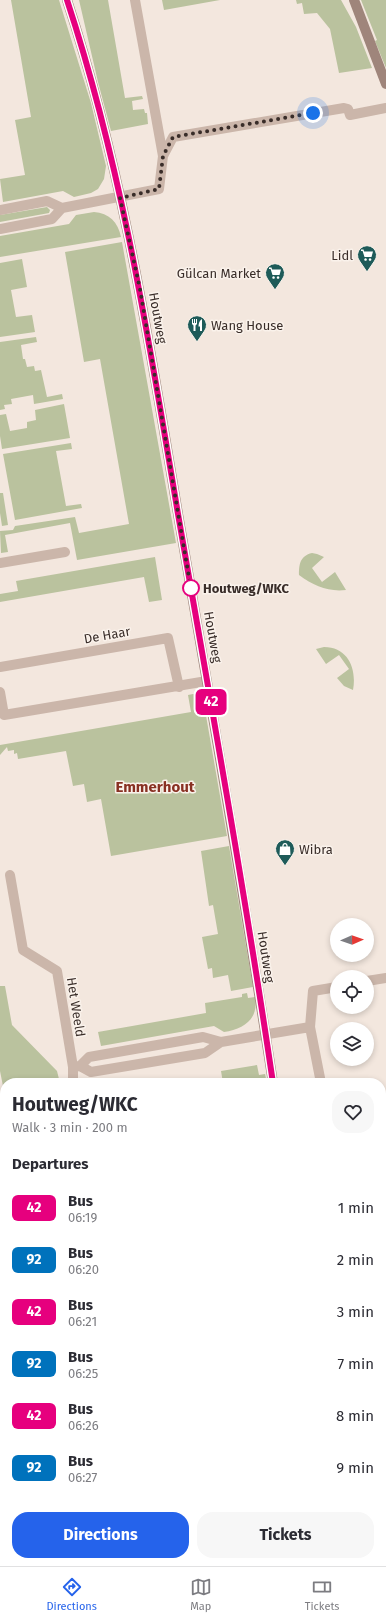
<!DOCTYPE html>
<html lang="en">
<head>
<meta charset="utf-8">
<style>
	:root { --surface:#fff; --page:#f7f7f7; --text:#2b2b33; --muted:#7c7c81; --line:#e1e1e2; --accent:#2563eb }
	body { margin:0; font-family:"Fira Sans",sans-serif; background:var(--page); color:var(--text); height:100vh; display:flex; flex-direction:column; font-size:15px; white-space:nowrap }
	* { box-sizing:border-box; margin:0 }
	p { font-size:13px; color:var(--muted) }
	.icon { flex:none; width:22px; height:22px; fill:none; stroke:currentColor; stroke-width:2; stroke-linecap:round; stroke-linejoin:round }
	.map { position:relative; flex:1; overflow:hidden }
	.panel { position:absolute; left:0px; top:1078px; width:386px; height:488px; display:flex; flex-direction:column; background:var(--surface); border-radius:16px 16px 0 0; box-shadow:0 2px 6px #0003 }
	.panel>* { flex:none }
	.badge { padding:0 8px; border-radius:6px; font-size:14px; line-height:26px }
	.needle { width:26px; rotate:88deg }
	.fabs { position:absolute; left:330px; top:918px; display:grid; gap:8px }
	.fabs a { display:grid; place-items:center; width:44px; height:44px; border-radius:50%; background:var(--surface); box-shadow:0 2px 6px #0003; font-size:20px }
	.you { position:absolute; width:20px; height:20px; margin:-10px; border:3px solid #fff; border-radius:50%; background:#1a73e8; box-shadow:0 0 0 6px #1a73e833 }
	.map>.badge { position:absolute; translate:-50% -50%; box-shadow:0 0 0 2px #fff }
	h2 { padding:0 12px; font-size:15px; line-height:36px }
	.round { display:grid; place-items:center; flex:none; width:42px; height:42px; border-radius:16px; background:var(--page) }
	.headline { display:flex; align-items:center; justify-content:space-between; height:68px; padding:0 12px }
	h1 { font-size:19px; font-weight:700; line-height:30px }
	.cta { display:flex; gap:8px; margin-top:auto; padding:8px 12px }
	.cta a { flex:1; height:46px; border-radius:16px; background:var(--accent); color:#fff; font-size:16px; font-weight:700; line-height:46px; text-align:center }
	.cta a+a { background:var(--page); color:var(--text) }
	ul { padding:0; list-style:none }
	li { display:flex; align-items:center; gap:12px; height:52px; padding:0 12px }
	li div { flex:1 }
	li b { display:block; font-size:15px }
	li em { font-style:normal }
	li .badge { min-width:44px; font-weight:700; text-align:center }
	.tab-bar { display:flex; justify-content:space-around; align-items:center; height:56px; border-top:1px solid var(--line); background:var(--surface); font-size:11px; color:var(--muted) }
	.tab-bar a { display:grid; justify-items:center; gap:2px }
	.tab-bar .active { color:var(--accent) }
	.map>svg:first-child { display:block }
</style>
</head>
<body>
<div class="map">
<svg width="386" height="1566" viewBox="0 0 386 1566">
	<rect width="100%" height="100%" fill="#f3e7de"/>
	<path fill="#bac29e" d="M11,0H59L91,103L106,166L104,179L98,189L91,193L74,197L63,191L3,202L0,179L25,175L15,120L31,117Z
		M79,0H108L125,98L142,96L143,99L132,101L133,110L144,109L145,113H147L148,124L111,131L98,82Z
		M162,0H220L164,10Z
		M296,0H341L356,27L372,68L339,73L330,29L317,13L304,14L302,3L297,4Z
		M361,0H386V68L375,41L377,40Z
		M47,207L50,210L49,213L0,222V215Z
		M94,212C109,213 118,222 121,237L0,257V236L69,224L76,215Z
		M122,242L176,543L77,560L70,523L5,535L8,552L1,553L0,531L13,530L15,526L75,517L79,533L129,524L100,359L84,362L65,252Z
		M22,259L27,287L11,290L16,317L32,315L35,332L0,337V263Z
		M36,337L37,342L21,345L23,359H25L27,367L34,366L35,371L41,370L47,397L62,394L63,399L34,404L33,395L11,399L12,404L4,405L5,409L0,410V342Z
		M64,404L70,438L2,449L0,436V415L6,414L10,431L27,428V422L36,420L35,410Z
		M71,443L72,449L56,451L66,506L81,504L82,508L15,520L3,454Z
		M0,493H3L8,525L2,526L0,513Z
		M312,553L317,554L324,557L312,568L322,582L335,572L346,590C328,592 314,586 299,575C299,564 300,556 312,553Z
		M155,557L162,600L149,602L144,577L0,602V594L18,591L16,581Z
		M324,647C348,647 357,669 353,690L344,686L337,678L349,669L339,655L326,664L316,649Z
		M193,694L198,696L204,704L227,836L111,856L101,799L87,802L84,784L73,786L66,751L18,759L17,753L14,754V750L8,751L7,747L0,755V745L191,712L188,695Z
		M229,846L253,987L231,991L228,975L213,978L212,968L208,969L202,937L218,934L213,905L209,906L201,851Z
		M0,986H5L12,1025L57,1071L60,1083H5V1088L3,1086L0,1071Z
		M247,993L248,998L255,997C259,1019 244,1029 224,1032L214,1026L101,1046L98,1032L206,1013L205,1003L242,997V994Z
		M257,1065L259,1075L265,1074L267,1083H223L221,1071Z
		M381,1226H386V1240L381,1241Z
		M5,1279V1299L0,1300V1280Z
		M0,1420H5V1550L1,1554L0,1553Z
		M10,1561H122L123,1566H17Z
		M230,1561H279L278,1566H231Z
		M297,1561H334L335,1566H297Z"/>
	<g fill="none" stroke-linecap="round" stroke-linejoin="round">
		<path stroke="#cbb6aa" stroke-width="10" d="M135,0L163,156
			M0,210L47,201L62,208L159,189L163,156L173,137L344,108L348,109L350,115L386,108
			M0,229L52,219L62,208
			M0,563L65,552
			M0,667L168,638L179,687
			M0,692L4,715L207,681
			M10,875L23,950L57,971L73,1067L80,1066L89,1057L203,1037L221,1042L310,1027L313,991L337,987
			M367,981L386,978
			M310,1027L321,1083
			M80,1066L91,1072L205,1053L221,1042
			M73,1067V1083
			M154,1566V1561"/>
		<path stroke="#9f857b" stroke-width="10" d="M67,0C122,167 149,341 178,514C211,704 244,893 273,1083
			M354,0L386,84
			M288,1566L289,1561"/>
	</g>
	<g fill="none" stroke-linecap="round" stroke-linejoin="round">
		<g stroke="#fff" stroke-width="9">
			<path id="line" d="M67,0C122,167 149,341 178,514C211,704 245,893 273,1083"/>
		</g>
		<use href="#line" stroke="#e6007e" stroke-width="6"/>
		<path stroke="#392d29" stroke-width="4" stroke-dasharray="0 7.2" d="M191,588L192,595L140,289L120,198L159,189L163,156L173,137L313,113"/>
	</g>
	<defs>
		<g id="supermarket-pin" transform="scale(1)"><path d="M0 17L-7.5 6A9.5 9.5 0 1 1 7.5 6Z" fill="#1e5b59" stroke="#faf2eb"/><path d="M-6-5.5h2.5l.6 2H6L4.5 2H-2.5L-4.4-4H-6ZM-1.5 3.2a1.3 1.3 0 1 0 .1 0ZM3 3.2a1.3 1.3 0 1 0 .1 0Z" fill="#fff"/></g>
		<g id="restaurant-pin" transform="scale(1)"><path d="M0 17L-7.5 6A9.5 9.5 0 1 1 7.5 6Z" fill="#1e5b59" stroke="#faf2eb"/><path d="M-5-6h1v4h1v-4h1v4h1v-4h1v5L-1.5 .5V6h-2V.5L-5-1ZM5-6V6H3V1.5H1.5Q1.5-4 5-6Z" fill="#fff"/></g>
		<g id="shop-pin" transform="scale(1)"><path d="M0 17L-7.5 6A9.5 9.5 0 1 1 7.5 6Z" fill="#1e5b59" stroke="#faf2eb"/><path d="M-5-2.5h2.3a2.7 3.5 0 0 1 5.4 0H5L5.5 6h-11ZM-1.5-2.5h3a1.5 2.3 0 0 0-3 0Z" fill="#fff"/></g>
	</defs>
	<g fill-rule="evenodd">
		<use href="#supermarket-pin" x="367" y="255"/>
		<use href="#supermarket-pin" x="275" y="273"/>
		<use href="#restaurant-pin" x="197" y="325"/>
		<use href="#shop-pin" x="285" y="849"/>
	</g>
	<circle fill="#fff" stroke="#e6007e" stroke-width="2" cx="191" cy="588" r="8"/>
	<g text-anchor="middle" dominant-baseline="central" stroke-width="3" stroke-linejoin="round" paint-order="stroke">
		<g font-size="13" fill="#392d29" stroke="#faf2eb" text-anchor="end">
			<text x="353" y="255">Lidl</text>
			<text x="261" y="273">Gülcan Market</text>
			<text x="211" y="325" text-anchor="start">Wang House</text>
			<text x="299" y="849" text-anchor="start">Wibra</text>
		</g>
		<g font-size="13" fill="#392d29" stroke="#faf2eb">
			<text transform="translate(158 318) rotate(80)">Houtweg</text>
			<text transform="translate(107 635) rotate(-10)">De Haar</text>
			<text transform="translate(213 637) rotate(80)">Houtweg</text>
			<text transform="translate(266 957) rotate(81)">Houtweg</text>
			<text transform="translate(76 1007) rotate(81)">Het Weeld</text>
		</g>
		<g font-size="13" font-weight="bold" fill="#392d29" stroke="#faf2eb" text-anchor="start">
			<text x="203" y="588">Houtweg/WKC</text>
		</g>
		<g font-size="15" font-weight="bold" fill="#883022" stroke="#faf2eb">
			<text x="155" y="787">Emmerhout</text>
		</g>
	</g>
</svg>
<div class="fabs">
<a><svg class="needle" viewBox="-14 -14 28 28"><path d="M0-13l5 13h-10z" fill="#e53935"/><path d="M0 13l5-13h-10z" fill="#7c7c81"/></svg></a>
<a><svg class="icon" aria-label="locate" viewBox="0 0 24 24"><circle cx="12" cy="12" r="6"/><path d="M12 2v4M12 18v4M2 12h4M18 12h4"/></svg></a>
<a><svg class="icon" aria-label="layers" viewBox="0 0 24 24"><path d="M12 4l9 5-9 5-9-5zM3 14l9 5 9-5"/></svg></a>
</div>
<div class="you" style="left:313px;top:113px"></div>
<b class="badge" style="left:211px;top:702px;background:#e6007e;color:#fff">42</b>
<section class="panel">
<div class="headline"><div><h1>Houtweg/WKC</h1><p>Walk · 3 min · 200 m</p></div><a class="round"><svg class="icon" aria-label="heart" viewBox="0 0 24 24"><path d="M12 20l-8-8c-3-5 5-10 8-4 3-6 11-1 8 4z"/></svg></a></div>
<h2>Departures</h2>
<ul>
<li><span class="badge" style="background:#e6007e;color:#fff">42</span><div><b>Bus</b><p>06:19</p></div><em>1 min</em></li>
<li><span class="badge" style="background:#0072bc;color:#fff">92</span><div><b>Bus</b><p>06:20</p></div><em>2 min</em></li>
<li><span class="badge" style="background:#e6007e;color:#fff">42</span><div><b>Bus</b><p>06:21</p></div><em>3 min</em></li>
<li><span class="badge" style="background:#0072bc;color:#fff">92</span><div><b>Bus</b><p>06:25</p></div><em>7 min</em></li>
<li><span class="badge" style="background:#e6007e;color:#fff">42</span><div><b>Bus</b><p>06:26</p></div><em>8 min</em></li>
<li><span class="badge" style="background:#0072bc;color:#fff">92</span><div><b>Bus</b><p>06:27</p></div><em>9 min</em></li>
</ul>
<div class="cta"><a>Directions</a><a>Tickets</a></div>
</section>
</div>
<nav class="tab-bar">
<a class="active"><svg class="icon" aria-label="directions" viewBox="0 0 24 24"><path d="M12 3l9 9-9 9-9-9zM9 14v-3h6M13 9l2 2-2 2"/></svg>Directions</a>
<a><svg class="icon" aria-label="map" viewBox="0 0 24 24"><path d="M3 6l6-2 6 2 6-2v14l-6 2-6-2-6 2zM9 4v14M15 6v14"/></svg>Map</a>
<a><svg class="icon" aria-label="tickets" viewBox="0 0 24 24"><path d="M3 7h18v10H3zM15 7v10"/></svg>Tickets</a>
</nav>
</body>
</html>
